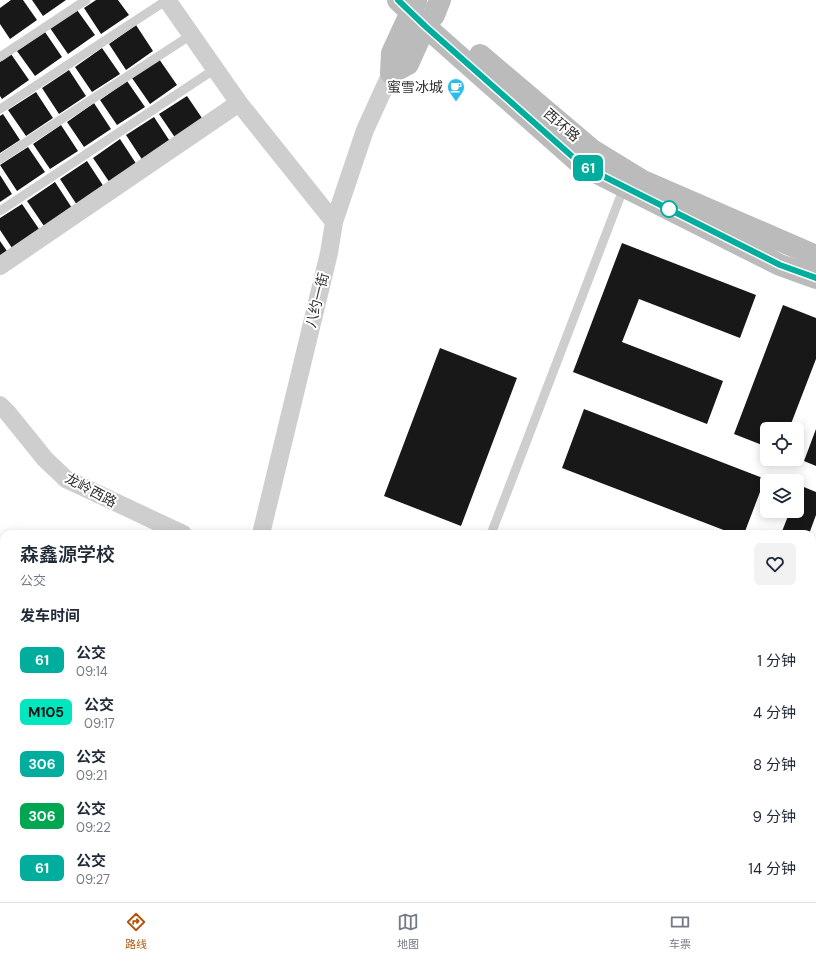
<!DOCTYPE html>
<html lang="zh">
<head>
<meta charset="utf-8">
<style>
	:root { --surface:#fff; --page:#f2f2f3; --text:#1f2937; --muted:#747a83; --line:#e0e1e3; --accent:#b45309 }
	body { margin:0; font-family:"DM Sans","Noto Sans SC",sans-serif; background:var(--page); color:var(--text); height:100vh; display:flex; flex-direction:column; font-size:15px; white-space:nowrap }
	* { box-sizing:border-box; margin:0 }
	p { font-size:13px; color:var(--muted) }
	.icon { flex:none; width:22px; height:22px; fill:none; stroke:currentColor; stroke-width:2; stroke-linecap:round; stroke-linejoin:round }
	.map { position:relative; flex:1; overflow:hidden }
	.side { position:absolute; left:0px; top:530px; width:816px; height:372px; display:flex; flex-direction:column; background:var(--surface); border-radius:12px 12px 0 0; box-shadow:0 2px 10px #0003 }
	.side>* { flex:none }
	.badge { padding:0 8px; border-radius:6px; font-size:14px; line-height:26px }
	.fabs { position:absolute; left:760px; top:422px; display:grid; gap:8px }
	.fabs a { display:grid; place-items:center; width:44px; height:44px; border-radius:6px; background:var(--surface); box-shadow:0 2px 10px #0003; font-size:20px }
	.map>.badge { position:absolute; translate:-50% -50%; box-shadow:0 0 0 2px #fff }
	h2 { padding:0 20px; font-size:15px; line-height:36px }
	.round { display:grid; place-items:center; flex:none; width:42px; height:42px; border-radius:6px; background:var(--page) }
	.overview { display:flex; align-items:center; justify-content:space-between; height:68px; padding:0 20px }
	h1 { font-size:19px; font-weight:600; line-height:30px }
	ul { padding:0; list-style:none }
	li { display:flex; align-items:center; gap:12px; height:52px; padding:0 20px }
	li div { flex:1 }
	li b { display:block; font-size:15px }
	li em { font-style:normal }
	li .badge { min-width:44px; font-weight:700; text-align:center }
	.dock { display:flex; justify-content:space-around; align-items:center; height:56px; border-top:1px solid var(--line); background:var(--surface); font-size:11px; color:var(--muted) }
	.dock a { display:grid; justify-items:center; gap:2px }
	.dock .selected { color:var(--accent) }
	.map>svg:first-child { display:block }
</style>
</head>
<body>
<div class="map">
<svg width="816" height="902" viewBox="0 0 816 902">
	<rect width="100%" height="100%" fill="#fff"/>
	<path fill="#ebdfee" d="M177,898H221L223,902H179Z
		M231,898H276L277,902H233Z"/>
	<path fill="#181818" d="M11,0H23L37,20L10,39L0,24V8Z
		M32,0H66L43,16Z
		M96,0H118L129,15L101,34L84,8Z
		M77,10L95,35L68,54L50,28Z
		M136,25L153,51L126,70L109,44Z
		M45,32L62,57L35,76L17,51Z
		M102,48L120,74L92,92L75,67Z
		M11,54L29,80L2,99L0,96V62Z
		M159,59L177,85L150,104L132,78Z
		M69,70L86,96L59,114L42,88Z
		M127,81L145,107L117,125L100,100Z
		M36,92L53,118L26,136L8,110Z
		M187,96L204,121L176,139L159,114Z
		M94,103L111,129L84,147L67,122Z
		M3,114L20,140L0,153V116Z
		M154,117L171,143L143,161L126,135Z
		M61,125L78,151L50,169L33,144Z
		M120,139L137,165L110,183L93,158Z
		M28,147L45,172L17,191L0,165Z
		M87,161L104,187L77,205L60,179Z
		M0,175L12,194L0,202Z
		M55,182L72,208L44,226L27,201Z
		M22,204L39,229L12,248L0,230V218Z
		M0,241L7,251L0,256Z
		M622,243L756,295L740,338L639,299L622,342L723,381L707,424L573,372Z
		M783,305L816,318V359L789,429H767V447L734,434Z
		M440,348L517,378L461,526L384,496Z
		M584,409L765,479L744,534H734L562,468Z
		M816,429V466L804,461Z
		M799,485L816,492V515L809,534H781L790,511H797V492Z
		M816,575V659L812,669V585Z
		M816,871V902H742L741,898H812V872Z
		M361,898H636L638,902H363Z"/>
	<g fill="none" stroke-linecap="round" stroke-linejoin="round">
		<path stroke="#cecece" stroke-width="9" d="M0,57L86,0
			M0,109L167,0
			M0,159L191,35
			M0,211L215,69
			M491,534L624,187"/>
		<path stroke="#cecece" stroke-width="18" d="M167,0L239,103L334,222
			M0,266L239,103
			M0,405L7,412L45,459L66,479L183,534
			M261,534L329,253L334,222L365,130L391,73
			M0,718L4,715"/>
		<path stroke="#bbb" stroke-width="22" d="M398,0L425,26L583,166L780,265L816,278
			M480,55L592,150L641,180L816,256
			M391,73L408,64L425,26L434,15L440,0
			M391,73L392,53L416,1"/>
	</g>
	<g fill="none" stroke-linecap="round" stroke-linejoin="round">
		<g stroke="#fff" stroke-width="9">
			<path id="line" d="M398,0L425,26L583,166L780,265L816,278"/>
		</g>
		<use href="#line" stroke="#01ad9c" stroke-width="6"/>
	</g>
	<defs>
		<g id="cafe-pin" transform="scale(0.9)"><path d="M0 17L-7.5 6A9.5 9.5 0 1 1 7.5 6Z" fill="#2ebcec" stroke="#fff"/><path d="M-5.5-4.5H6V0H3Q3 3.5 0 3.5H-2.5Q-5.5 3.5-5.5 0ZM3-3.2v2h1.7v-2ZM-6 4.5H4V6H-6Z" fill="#fff"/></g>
	</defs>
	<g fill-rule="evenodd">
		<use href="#cafe-pin" x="456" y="87"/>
	</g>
	<circle fill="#fff" stroke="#01ad9c" stroke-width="2" cx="669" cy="209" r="8"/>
	<g text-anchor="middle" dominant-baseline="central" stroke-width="4" stroke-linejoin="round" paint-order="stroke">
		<g font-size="14" fill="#313131" stroke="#fff" text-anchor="end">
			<text x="443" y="87">蜜雪冰城</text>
		</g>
		<g font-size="14" fill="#313131" stroke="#fff">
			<text transform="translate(562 125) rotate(41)">西环路</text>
			<text transform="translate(317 300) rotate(-76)">八约一街</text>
			<text transform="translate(91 490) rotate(28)">龙岭西路</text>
		</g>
	</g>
</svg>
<div class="fabs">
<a><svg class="icon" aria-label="locate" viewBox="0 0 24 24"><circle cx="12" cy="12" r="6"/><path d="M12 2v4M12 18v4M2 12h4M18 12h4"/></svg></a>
<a><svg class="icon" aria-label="layers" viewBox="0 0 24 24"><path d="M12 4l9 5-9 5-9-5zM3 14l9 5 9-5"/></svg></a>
</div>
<b class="badge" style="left:588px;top:168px;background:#01ad9c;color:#fff">61</b>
<section class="side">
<div class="overview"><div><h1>森鑫源学校</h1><p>公交</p></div><a class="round"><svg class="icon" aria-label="heart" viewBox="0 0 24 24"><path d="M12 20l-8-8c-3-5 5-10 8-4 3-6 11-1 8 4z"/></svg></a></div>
<h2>发车时间</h2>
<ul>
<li><span class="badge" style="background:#01ad9c;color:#fff">61</span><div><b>公交</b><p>09:14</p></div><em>1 分钟</em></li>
<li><span class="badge" style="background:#00e6bf;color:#111">M105</span><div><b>公交</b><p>09:17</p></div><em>4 分钟</em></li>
<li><span class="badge" style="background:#01ad9c;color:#fff">306</span><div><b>公交</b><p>09:21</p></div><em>8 分钟</em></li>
<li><span class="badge" style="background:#00a651;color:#fff">306</span><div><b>公交</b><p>09:22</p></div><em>9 分钟</em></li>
<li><span class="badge" style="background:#01ad9c;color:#fff">61</span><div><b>公交</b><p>09:27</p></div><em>14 分钟</em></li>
</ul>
</section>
</div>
<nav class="dock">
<a class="selected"><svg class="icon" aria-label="directions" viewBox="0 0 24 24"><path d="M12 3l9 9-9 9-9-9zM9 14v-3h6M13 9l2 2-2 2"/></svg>路线</a>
<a><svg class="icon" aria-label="map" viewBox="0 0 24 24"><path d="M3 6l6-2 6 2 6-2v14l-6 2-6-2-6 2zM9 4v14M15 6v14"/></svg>地图</a>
<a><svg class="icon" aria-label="tickets" viewBox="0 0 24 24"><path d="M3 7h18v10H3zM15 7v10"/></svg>车票</a>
</nav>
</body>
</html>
